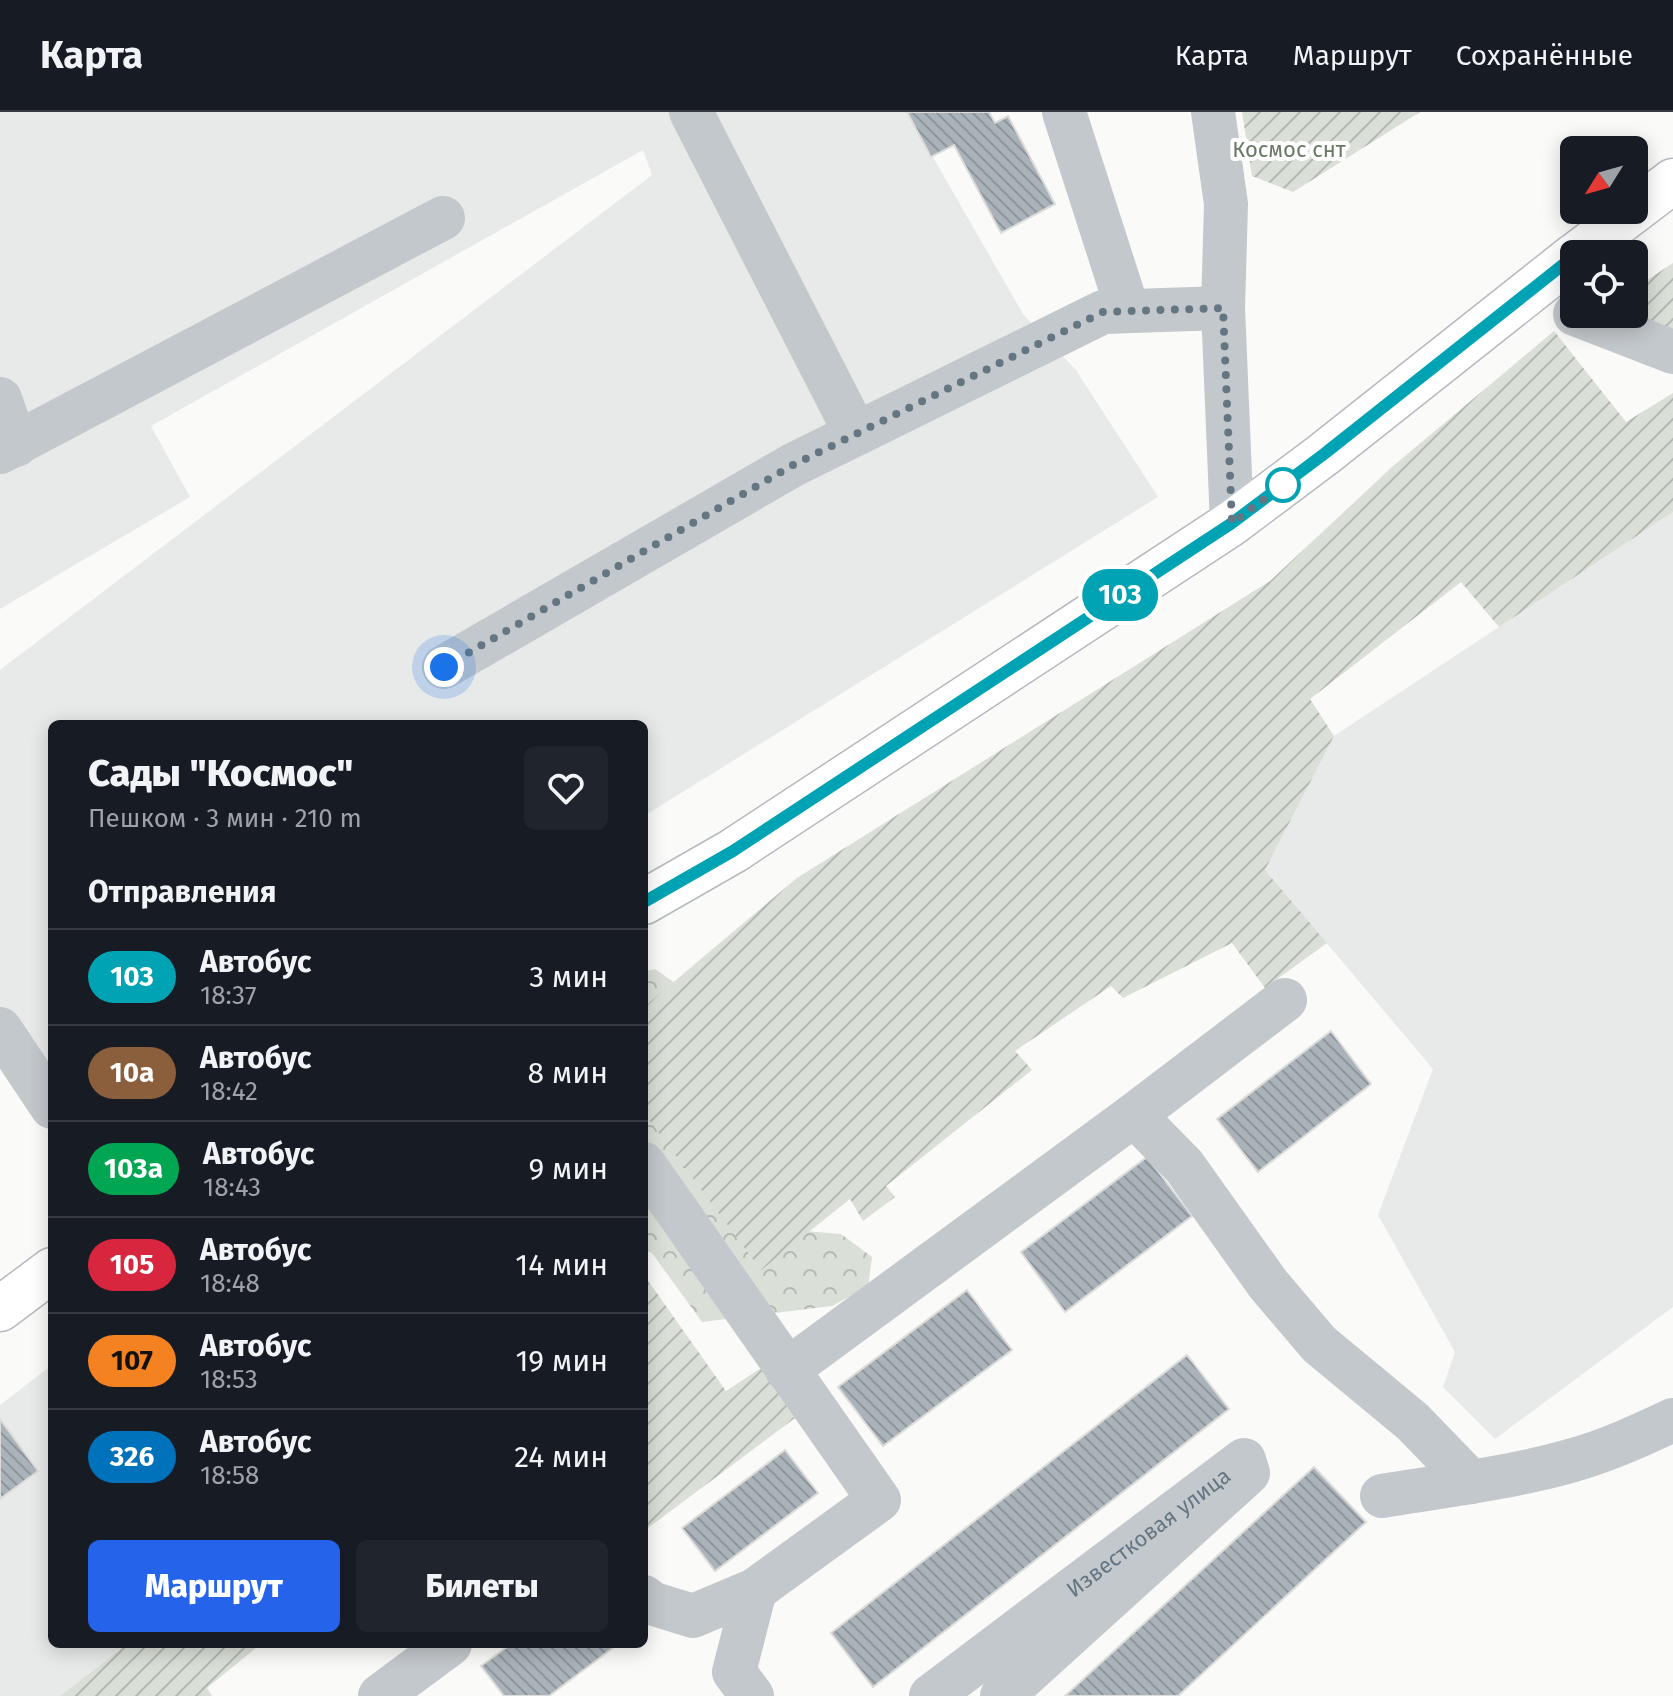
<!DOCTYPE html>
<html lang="ru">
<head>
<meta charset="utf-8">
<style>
	:root { --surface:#171b24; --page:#20242c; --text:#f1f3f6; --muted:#9ea1a6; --line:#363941; --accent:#2563eb }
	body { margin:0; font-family:"Fira Sans",sans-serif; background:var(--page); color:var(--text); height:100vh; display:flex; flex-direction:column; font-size:30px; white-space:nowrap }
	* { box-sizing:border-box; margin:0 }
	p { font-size:26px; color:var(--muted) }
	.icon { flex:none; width:44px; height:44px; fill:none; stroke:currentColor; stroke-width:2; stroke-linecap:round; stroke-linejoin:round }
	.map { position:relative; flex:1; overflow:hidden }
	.sheet { position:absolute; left:48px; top:608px; width:600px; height:928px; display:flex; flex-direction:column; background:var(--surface); border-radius:12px; box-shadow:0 4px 20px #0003 }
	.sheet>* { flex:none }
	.badge { padding:0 16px; border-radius:26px; font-size:28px; line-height:52px }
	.needle { width:52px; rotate:233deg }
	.fabs { position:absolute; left:1560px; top:24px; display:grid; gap:16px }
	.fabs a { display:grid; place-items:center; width:88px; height:88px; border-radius:12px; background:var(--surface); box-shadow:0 4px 20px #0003; font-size:40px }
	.you { position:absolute; width:40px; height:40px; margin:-20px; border:6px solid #fff; border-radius:50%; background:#1a73e8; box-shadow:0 0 0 12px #1a73e833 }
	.map>.badge { position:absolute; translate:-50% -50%; box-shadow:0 0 0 4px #fff }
	h2 { padding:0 40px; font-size:30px; line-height:72px }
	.round { display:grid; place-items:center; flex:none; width:84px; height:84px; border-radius:12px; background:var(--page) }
	.headline { display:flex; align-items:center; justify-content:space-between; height:136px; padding:0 40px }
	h1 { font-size:38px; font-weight:800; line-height:60px }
	.primary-button { display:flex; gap:16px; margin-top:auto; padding:16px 40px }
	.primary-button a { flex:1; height:92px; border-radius:12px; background:var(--accent); color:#fff; font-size:32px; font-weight:800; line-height:92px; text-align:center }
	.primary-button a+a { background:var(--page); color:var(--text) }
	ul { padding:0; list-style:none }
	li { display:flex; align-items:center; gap:24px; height:96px; padding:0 40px; border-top:2px solid var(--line) }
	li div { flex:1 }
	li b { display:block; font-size:30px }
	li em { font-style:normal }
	li .badge { min-width:88px; font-weight:700; text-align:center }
	header { display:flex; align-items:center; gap:48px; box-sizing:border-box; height:112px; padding:0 40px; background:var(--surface); border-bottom:2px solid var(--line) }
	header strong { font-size:38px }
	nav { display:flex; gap:44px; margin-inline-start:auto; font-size:28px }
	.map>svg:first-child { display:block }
</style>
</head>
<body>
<header>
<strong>Карта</strong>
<nav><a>Карта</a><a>Маршрут</a><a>Сохранённые</a></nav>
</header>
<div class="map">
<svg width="1673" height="1584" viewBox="0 0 1673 1584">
	<defs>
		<pattern id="forest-crowns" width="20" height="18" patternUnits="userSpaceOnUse" patternTransform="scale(2)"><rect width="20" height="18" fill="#dadfd7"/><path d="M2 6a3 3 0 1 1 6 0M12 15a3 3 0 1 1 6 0" fill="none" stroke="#b4b9b4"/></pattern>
		<pattern id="garden-furrows" width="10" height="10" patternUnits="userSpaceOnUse" patternTransform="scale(2)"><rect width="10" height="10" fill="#dadfd7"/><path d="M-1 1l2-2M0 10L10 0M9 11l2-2" fill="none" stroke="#b4b9b4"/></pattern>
		<pattern id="building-back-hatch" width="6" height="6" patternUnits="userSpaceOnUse" patternTransform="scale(2)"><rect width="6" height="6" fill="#aab3b9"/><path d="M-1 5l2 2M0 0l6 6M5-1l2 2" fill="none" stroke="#8e969c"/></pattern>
	</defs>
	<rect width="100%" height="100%" fill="#fafaf8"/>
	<path fill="#e8e9e9" d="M0,0H907L1023,202L1076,258L1158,385L644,704V612H52V979L0,908V558L652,63L643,38L151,314L190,385L0,497Z
		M1673,400V1195L1495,1327L1443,1275L1455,1240L1378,1103L1433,957L1265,758L1334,624Z
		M52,1253V1532H127L60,1584H0V1293Z"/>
	<path fill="url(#forest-crowns)" d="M655,857L693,884L805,1119L841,1122L872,1145L868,1175L832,1194L702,1210L652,1141L644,1138V860Z"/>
	<path fill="url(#garden-furrows)" d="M1242,0H1420L1293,80L1252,64Z
		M1673,151V225L1634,202V177Z
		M1554,219L1626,310L1673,281V400L1499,515L1461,470L1310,587L1334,624L1265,758L1327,831L1265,876L1232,831L1123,886L1111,874L1015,939L1032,958L886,1074L895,1085L863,1109L850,1087L761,1158L644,1001V895L797,766L1270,469L1392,355Z
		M644,1163L726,1279L761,1256L795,1306L644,1419Z
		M127,1532H261L207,1576L212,1584H60Z"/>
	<path fill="url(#building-back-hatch)" stroke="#dcdcda" stroke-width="2" d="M907,0H989L995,11L1008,4L1055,92L1001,121L954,33L931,45Z
		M1331,919L1371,972L1258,1060L1217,1007Z
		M1147,1045L1192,1104L1065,1200L1021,1140Z
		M967,1178L1012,1238L883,1334L838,1275Z
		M1187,1243L1229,1297L873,1575L831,1521Z
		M0,1307L38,1359L0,1387Z
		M785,1338L818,1381L715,1459L682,1416Z
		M1314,1355L1366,1410L1178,1584H1065Z
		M511,1532H618L549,1584H504L481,1554Z"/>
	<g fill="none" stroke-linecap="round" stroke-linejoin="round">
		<g stroke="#b5babe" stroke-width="47">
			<path id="major" d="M1577,142L1673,69
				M644,790L733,739L1232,411L1324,342L1574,144
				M0,1197L52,1158"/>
		</g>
		<g stroke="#c3c8cc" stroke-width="44">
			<path d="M691,0L856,322"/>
			<path d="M1064,0L1128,199"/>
			<path d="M1213,0L1226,92L1223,196L1232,411"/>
			<path d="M1575,202L1673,240"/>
			<path d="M0,287L16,333"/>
			<path d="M0,340L443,106"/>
			<path d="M444,555L793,353L1103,200L1223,196"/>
			<path d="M0,917L52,995"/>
			<path d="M1134,1003L1184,1054L1268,1172L1319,1232L1413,1310L1471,1370"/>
			<path d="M644,1052L879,1388L755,1478L734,1560L752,1584"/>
			<path d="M787,1258L1134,1003L1285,888"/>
			<path d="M1382,1384C1444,1374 1509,1366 1570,1349C1606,1339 1639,1324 1673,1308"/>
			<path d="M644,1485L651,1491L693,1504L755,1478"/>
			<path d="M380,1584L450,1532"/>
			<path id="s1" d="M931,1584L1244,1348L1248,1361L1002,1584"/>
		</g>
		<use href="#major" stroke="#fff" stroke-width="44"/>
	</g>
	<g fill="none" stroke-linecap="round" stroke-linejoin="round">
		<g stroke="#fff" stroke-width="18">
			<path id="line" d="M644,790L733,739L1232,411L1324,342L1574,144"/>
		</g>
		<use href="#line" stroke="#00a3b4" stroke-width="12"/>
		<path stroke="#657683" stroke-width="8" stroke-dasharray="0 14.4" d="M444,555L793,353L1103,200L1223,196L1232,411L1283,373"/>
	</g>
	<circle fill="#fff" stroke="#00a3b4" stroke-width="4" cx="1283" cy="373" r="16"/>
	<g text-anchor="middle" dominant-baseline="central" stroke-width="8" stroke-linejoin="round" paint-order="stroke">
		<g font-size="22" fill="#687a64" stroke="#fff">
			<text x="1289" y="37">Космос снт</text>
		</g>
		<g font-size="22" fill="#657683" stroke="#fff">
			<text stroke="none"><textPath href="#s1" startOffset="272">Известковая улица</textPath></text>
		</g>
	</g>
</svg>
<div class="fabs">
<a><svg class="needle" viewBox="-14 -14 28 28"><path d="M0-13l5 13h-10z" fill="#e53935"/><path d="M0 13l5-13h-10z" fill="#9ea1a6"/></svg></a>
<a><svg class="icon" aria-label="locate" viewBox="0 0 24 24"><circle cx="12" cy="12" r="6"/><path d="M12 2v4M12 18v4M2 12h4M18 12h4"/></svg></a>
</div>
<div class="you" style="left:444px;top:555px"></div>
<b class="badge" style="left:1120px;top:483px;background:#00a3b4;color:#fff">103</b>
<section class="sheet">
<div class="headline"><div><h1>Сады &quot;Космос&quot;</h1><p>Пешком · 3 мин · 210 m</p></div><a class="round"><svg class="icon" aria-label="heart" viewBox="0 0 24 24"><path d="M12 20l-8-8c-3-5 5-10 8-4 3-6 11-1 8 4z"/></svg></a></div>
<h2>Отправления</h2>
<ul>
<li><span class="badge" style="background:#00a3b4;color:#fff">103</span><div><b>Автобус</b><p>18:37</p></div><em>3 мин</em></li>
<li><span class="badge" style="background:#8b5e3c;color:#fff">10а</span><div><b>Автобус</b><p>18:42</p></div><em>8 мин</em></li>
<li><span class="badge" style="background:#00a651;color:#fff">103а</span><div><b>Автобус</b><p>18:43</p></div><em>9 мин</em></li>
<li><span class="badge" style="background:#d7263d;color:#fff">105</span><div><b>Автобус</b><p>18:48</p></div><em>14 мин</em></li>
<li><span class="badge" style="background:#f58220;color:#111">107</span><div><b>Автобус</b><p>18:53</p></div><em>19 мин</em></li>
<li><span class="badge" style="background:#0072bc;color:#fff">326</span><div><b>Автобус</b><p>18:58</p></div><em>24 мин</em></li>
</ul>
<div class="primary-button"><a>Маршрут</a><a>Билеты</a></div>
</section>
</div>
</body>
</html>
